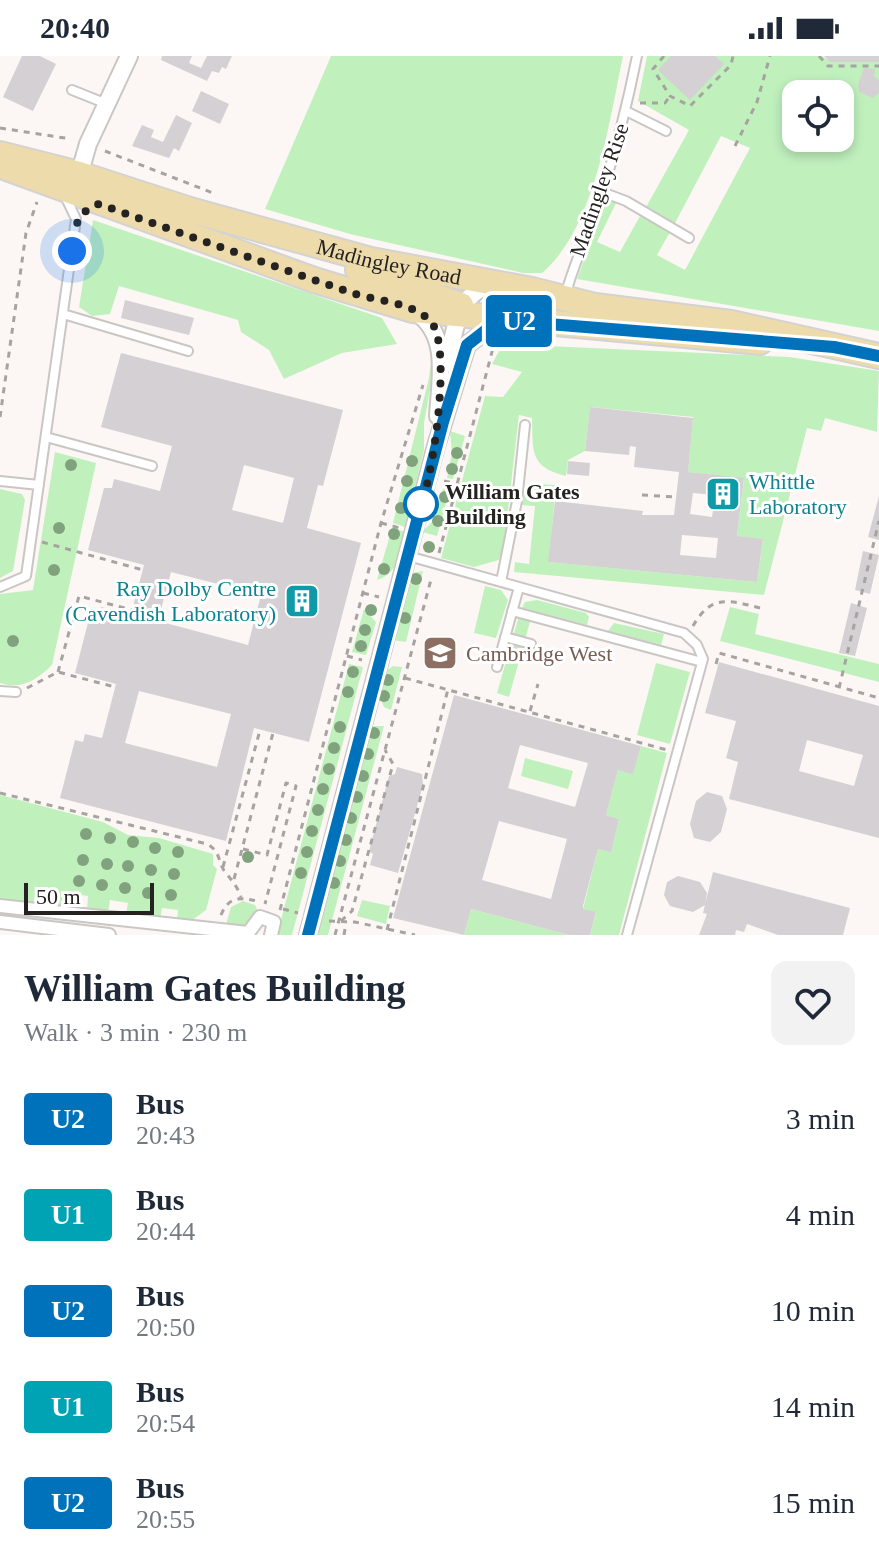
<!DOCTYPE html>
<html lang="en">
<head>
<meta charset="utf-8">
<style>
	:root { --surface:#fff; --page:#f2f2f3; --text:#1f2937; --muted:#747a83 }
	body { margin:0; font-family:"Times New Roman",serif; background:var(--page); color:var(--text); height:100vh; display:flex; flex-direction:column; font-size:30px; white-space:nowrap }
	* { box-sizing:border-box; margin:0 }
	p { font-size:26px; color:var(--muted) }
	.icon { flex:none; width:44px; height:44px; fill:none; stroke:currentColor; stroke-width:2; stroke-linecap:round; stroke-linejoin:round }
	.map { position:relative; height:879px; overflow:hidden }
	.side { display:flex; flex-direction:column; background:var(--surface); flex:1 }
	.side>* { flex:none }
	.badge { padding:0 16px; border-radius:6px; font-size:28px; line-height:52px }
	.tools { position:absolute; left:782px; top:24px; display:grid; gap:16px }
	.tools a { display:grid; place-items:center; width:72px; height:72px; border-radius:16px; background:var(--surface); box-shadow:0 4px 12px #0003; font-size:40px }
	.scale { position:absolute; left:24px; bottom:20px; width:130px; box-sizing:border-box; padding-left:8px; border:4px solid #242322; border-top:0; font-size:22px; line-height:28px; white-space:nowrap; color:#242322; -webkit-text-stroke:6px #fff; paint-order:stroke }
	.you { position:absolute; width:40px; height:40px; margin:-20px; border:6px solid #fff; border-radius:50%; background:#1a73e8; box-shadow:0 0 0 12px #1a73e833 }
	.map>.badge { position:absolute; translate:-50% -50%; box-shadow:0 0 0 4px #fff }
	.round { display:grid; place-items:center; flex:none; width:84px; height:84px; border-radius:16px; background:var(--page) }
	.overview { display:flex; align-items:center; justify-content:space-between; height:136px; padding:0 24px }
	h1 { font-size:38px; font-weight:800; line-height:60px }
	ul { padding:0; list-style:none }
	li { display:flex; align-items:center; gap:24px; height:96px; padding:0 24px }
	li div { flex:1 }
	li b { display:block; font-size:30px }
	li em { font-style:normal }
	li .badge { min-width:88px; font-weight:700; text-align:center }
	.status { display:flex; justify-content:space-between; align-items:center; height:56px; padding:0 40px; background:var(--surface); direction:ltr }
	.status svg { height:22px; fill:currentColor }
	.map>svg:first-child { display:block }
</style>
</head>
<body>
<div class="status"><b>20:40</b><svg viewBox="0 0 49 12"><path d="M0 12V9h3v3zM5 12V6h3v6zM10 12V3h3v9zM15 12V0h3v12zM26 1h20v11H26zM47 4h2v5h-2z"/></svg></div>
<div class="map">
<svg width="879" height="879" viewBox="0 0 879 879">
	<rect width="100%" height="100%" fill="#fcf7f4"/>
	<path fill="#c0f1bd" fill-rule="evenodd" d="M331,0H623C609,66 595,172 542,217H523L350,178L265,153Z
		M647,0H822L831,6H879V275L577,223L608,139L618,143L597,186L620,196L640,160L670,176L657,199L685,214L750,92L721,80L674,169L645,153L689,74L638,45ZM796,38H840V82H796Z
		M93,164L382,262L397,288L342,297L284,323L269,294L241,276L238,264L119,230L110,258L92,260L79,251Z
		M503,288L789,301L879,315L877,376L825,362L821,375L807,372L764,539L514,516L515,506L529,508L535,450L521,449L525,434L539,428L556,429L549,506L757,526L763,484L737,480L744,423L688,416L693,361L590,351L585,395L568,404L566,420C529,411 533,395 532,362L519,359L504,489L499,504L474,511L441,502L485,340L503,341L522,316L492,308Z
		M433,291L436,300L424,367V394L405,471L393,467L429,322Z
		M450,375L465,380L453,423L447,422L452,397Z
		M55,396L96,407L52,609C37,624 21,634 0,627V538L33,534Z
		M444,431L450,433L437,480L422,476L432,466Z
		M0,433L22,438L25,444L13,515L0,522Z
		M392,472L406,476C400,497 399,517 377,524Z
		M423,515L406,586L392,584L406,525L413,517Z
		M485,530L501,534L508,544L496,582L474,577Z
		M537,544L586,557L589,561L587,569L533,555L509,641L497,637L520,556L525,546Z
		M730,551L759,558L755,578L879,608V626L720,585Z
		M364,553L376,566L366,599L352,596Z
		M614,567L664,578L661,589L608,575Z
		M656,607L690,616L670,688L637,679Z
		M349,608L363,611L292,879H277Z
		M393,610L402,611L391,654L384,651L379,639L384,616Z
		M374,670H384L328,879H313L366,677Z
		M641,690L667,697L619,879H590L596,857L583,853L598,793L611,795L619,763L606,759L618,714L633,717Z
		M525,702L573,715L568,733L521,720Z
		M0,739L103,766L128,779L159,782L213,798V809L217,813L206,854L187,868L177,866L178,854L162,852L160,863L126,858L128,847L110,844L108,857L87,854L88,840L72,838L69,852L51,849L52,835L33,846H0Z
		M362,844L390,850L386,868L357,860Z
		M243,845L255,849L259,857L247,875L225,872L231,851Z
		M471,853L569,879H464Z"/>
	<path fill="#d4d0d3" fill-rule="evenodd" d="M22,0H40L56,8L33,55L3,41Z
		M162,0H192L189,7L201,12L207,0H232L226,13L222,11L219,17L212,15L207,25L161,4Z
		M671,0H715L724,8L690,44L658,14Z
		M824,0H879V6H830Z
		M864,12L875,13L874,20L879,24V37L873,42L859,36L858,28Z
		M201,35L229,48L220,68L192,55Z
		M176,59L192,67L179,95L174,92L169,102L132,90L142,69L154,74L151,81L163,86Z
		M125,244L194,262L189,279L121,262Z
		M121,297L343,354L323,430L318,429L307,472L361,487L309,686L254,672L226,785L60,742L75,684L83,686L85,678L102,682L116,628L75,617L90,559L98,561L101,551L131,558L144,509L88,494L104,432H112L114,423L160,435L172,390L101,371ZM244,409L294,422L283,467L232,454ZM171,516L261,539L248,589L158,565ZM139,635L231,658L217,711L125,687Z
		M590,351L693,362L688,416L744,422L737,480L763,483L757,526L548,506L555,445L643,455L642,459H674L679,416L634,411L636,391L630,390L629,399L585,395ZM693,437L715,439L712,461L690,458ZM682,479L718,482L716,502L680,499Z
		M568,405L590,407L589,420L567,418Z
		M879,440V484L868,481Z
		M863,495L879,499L870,538L855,534Z
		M851,547L867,552L855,600L839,597Z
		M719,606L879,650V782L729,743L738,706L726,702L736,665L705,657ZM807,684L863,699L854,730L799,715Z
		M454,639L641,690L633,718L618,714L606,759L619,763L611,796L598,793L583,850V853L596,856L590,879H569L471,853L464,879L393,862ZM520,689L588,707L575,751L508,732ZM499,765L567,783L551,843L482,824Z
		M397,711L422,718L423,729L398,817L370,809L373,798L369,795L389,720L395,718Z
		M707,736L722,740L727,753L721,776L710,786L694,782L690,768L696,745Z
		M713,816L850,852L843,879H778L747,868L744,876L736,874L735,879H699L707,858L703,857Z
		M678,820L700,826L707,837L705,849L693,856L670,850L664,839L667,826Z"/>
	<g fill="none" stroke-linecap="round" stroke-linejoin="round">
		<g stroke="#cac6c3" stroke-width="12">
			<path id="service" d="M72,34L107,48
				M626,55L666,75
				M602,136L626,145L689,182
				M565,240C575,204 591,170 603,134C617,90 628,45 637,0
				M63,258L188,295
				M46,381L152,410
				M0,425L39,429
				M408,500L684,577L697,589L703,603L627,879
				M501,526L517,445L525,369
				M0,531L26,520L76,163L65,140
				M512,555L702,606
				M505,581L531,588
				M502,594L527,601
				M497,611L519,531
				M0,635L16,636"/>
		</g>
		<g stroke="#cac6c3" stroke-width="16">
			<path id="pedestrian" d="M0,850L248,877L260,861L274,866L271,879
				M0,866L109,879"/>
		</g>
		<g stroke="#cac6c3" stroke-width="20">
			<path id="minor" d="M77,126L88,88L129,0
				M417,257C450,279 440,325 438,360
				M446,308L461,249L486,227
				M308,879L436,390L467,289L499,264"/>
		</g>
		<g stroke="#d3d3d3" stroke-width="28">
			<g id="primary">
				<path id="s1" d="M0,98L79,118L190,154L371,204L532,234L595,250L731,267L879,300"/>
				<path d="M7,112L314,224L413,254L760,286"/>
				<path d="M358,214L461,249"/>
			</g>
		</g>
		<path stroke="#a6a3a0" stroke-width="3" stroke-dasharray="6 6" stroke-linecap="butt" d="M664,0L653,13L670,40L690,50L731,9L733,0
			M819,0L828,10H879
			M640,47H665L670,40
			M0,72L71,83
			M735,90L757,46L770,0
			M105,95L213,137
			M0,361L26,177L37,146
			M444,425L507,438
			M642,439L676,441
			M381,467L400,472
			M42,486L143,514
			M439,497L493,292
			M363,537L379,541
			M693,570C711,538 729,544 760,552
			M347,600L362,604
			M716,608L719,597L879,642
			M58,616L79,540L132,554
			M405,622L667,694
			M27,632L58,616L115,631
			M839,632L879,465
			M530,655L538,628
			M0,737L207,788C222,796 217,807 226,817C233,826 237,830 241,841
			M243,793L267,799L286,727L296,730L265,848
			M223,811L260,674
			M234,823L273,677
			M283,853L298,857
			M280,854L381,467L423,329
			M221,859C229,839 242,841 260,846
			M329,865L355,866L415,879
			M341,865L352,855L393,708L385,694
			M387,874L448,633
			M335,879L432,520
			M344,879L346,867"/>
		<use href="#service" stroke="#fff" stroke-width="8"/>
		<use href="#pedestrian" stroke="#fff" stroke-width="12"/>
		<use href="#minor" stroke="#fff" stroke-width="16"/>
		<use href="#primary" stroke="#eedbab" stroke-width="24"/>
	</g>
	<g fill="#80a37e">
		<circle cx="457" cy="397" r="6"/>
		<circle cx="412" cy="405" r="6"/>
		<circle cx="71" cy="409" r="6"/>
		<circle cx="452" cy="413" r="6"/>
		<circle cx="407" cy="425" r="6"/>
		<circle cx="445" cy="441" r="6"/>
		<circle cx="401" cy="452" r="6"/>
		<circle cx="438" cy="465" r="6"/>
		<circle cx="59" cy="472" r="6"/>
		<circle cx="394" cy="478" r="6"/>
		<circle cx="429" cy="491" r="6"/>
		<circle cx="384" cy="513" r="6"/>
		<circle cx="54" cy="514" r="6"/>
		<circle cx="416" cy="523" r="6"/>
		<circle cx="371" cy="554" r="6"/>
		<circle cx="405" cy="562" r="6"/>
		<circle cx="365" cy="574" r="6"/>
		<circle cx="13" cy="585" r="6"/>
		<circle cx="361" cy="590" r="6"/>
		<circle cx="353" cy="616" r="6"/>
		<circle cx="388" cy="624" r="6"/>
		<circle cx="348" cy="636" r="6"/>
		<circle cx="384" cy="640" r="6"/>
		<circle cx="340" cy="671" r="6"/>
		<circle cx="374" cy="677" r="6"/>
		<circle cx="334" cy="692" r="6"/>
		<circle cx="368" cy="698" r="6"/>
		<circle cx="329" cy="713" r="6"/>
		<circle cx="363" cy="720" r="6"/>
		<circle cx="323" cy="733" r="6"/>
		<circle cx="357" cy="741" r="6"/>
		<circle cx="318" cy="754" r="6"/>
		<circle cx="351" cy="762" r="6"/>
		<circle cx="312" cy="775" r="6"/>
		<circle cx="86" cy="778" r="6"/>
		<circle cx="110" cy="782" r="6"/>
		<circle cx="346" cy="784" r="6"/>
		<circle cx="133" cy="786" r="6"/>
		<circle cx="155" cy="792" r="6"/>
		<circle cx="178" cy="796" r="6"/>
		<circle cx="307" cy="796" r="6"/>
		<circle cx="248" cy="801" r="6"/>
		<circle cx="83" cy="804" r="6"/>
		<circle cx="340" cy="805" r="6"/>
		<circle cx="107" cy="808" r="6"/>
		<circle cx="128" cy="810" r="6"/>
		<circle cx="151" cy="814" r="6"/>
		<circle cx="301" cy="817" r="6"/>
		<circle cx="174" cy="818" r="6"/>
		<circle cx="79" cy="825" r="6"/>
		<circle cx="334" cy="827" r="6"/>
		<circle cx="102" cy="829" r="6"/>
		<circle cx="125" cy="832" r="6"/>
		<circle cx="148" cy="837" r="6"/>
		<circle cx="171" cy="839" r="6"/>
	</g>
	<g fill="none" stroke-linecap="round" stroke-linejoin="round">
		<g stroke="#fff" stroke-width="18">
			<path id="line" d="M308,879L443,366L467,289L499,264L834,291L879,300"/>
		</g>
		<use href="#line" stroke="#0072bc" stroke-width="12"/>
		<path stroke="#242322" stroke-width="8" stroke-dasharray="0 14.4" d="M72,195C75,171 75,157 99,148C183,178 268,208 352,237C376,245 414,246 431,266C453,291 432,424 421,448"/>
	</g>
	<defs>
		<g id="building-square" transform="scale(1.8)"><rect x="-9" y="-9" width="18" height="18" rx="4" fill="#0f9aa8" stroke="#fff"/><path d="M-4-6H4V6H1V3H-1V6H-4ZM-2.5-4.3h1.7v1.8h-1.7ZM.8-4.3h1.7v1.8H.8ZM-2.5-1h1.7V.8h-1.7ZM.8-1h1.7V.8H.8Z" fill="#fff"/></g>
		<g id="university-square" transform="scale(1.8)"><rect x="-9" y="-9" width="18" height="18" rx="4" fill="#8d6e63" stroke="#fff"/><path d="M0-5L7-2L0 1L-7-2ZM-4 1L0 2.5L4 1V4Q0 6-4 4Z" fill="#fff"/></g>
	</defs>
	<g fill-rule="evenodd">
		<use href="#building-square" x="723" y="438"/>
		<use href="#building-square" x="302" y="545"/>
		<use href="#university-square" x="440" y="597"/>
	</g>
	<circle fill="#fff" stroke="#0072bc" stroke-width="4" cx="421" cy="448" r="16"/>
	<g text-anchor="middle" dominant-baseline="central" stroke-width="6" stroke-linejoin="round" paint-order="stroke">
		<g font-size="22" fill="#242322" stroke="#fff">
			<text transform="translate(599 134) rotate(-71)">Madingley Rise</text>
			<text stroke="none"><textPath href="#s1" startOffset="404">Madingley Road</textPath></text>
		</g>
		<g font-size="22" fill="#0d838f" stroke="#fff" text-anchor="start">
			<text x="749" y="425">Whittle<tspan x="749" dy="25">Laboratory</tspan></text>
			<text x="276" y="532" text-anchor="end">Ray Dolby Centre<tspan x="276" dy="25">(Cavendish Laboratory)</tspan></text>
		</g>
		<g font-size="22" font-weight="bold" fill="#242322" stroke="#fff" text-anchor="start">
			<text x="445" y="435">William Gates<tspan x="445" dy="25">Building</tspan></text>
		</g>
		<g font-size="22" fill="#785e54" stroke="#fff" text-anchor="start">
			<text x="466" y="597">Cambridge West</text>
		</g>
	</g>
</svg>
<div class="tools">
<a><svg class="icon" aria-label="locate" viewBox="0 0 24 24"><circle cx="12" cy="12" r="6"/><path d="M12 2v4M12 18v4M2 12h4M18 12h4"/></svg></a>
</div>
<div class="scale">50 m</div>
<div class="you" style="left:72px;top:195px"></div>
<b class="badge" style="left:519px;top:265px;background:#0072bc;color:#fff">U2</b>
</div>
<section class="side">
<div class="overview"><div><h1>William Gates Building</h1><p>Walk · 3 min · 230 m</p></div><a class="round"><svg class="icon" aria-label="heart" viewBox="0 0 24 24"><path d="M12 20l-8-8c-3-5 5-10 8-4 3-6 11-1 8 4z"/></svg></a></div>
<ul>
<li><span class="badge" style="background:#0072bc;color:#fff">U2</span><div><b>Bus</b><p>20:43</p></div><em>3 min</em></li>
<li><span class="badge" style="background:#00a3b4;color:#fff">U1</span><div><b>Bus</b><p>20:44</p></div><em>4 min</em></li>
<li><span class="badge" style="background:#0072bc;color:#fff">U2</span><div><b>Bus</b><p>20:50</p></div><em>10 min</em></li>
<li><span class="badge" style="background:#00a3b4;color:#fff">U1</span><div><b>Bus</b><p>20:54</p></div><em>14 min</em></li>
<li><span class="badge" style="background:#0072bc;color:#fff">U2</span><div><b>Bus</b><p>20:55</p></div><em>15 min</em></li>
</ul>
</section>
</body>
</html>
